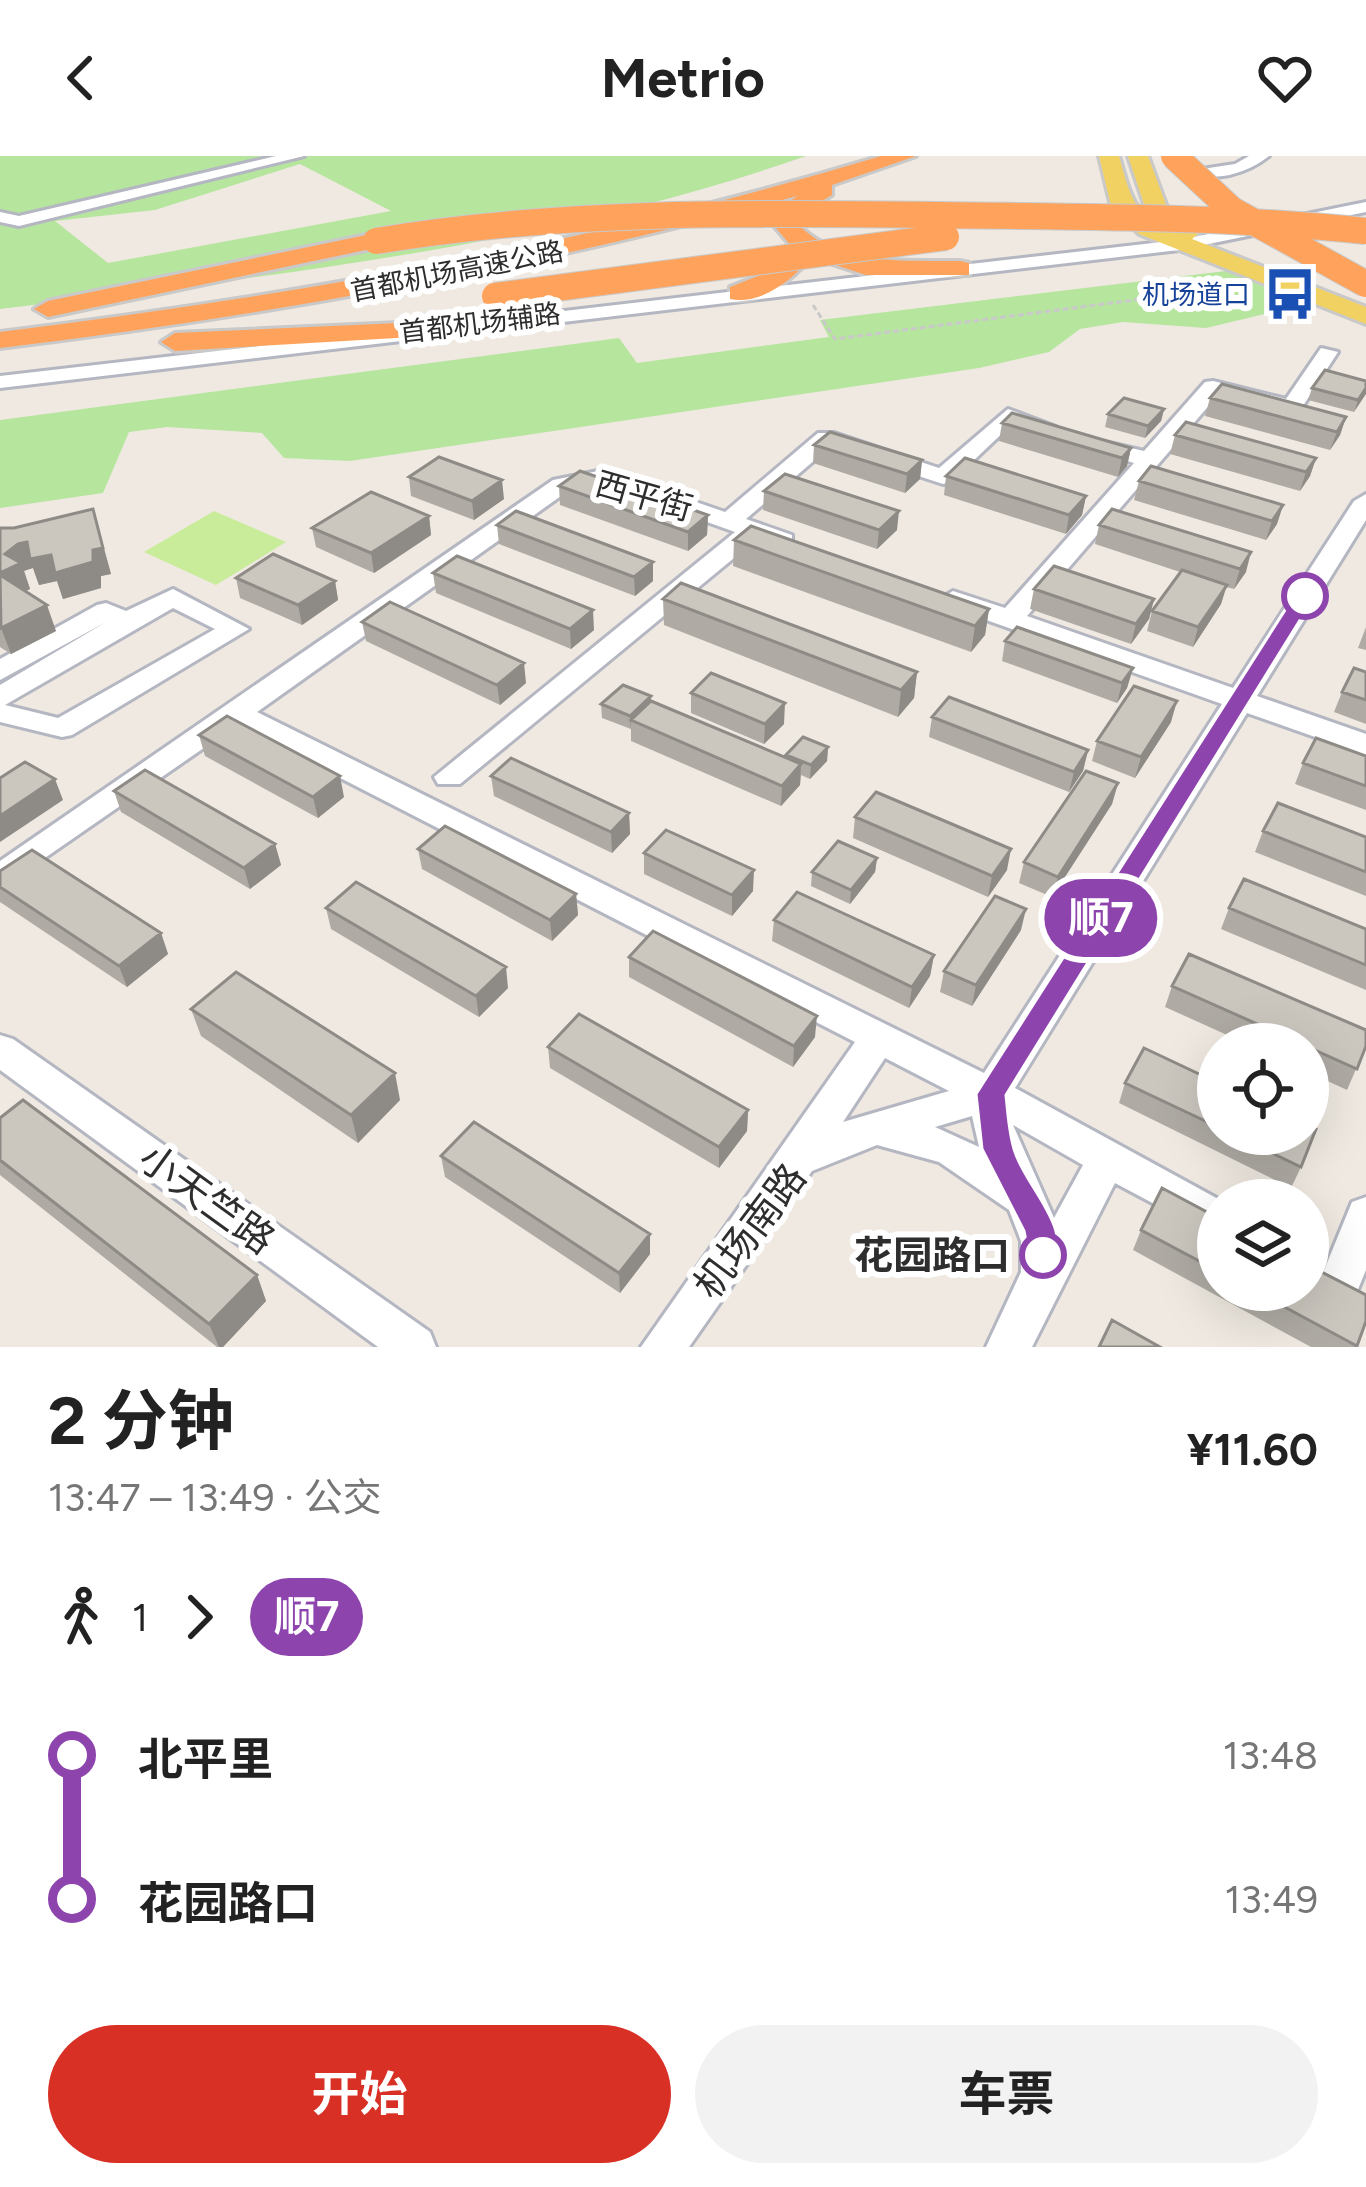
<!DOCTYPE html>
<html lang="zh">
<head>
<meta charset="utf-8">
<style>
	:root { --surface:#fff; --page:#f2f2f2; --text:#222; --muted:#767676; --accent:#d93025 }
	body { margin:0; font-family:Figtree,"Noto Sans SC",sans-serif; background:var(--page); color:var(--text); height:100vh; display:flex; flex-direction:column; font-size:45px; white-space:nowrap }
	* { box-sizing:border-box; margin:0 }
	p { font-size:39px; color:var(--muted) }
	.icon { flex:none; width:66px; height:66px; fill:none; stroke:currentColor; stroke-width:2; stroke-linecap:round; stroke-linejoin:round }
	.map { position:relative; height:1191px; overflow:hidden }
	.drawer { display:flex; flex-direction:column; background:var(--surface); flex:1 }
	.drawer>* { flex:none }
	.badge { padding:0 24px; border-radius:39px; font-size:42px; line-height:78px }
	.controls { position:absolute; left:1197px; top:867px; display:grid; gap:24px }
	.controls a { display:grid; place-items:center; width:132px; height:132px; border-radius:50%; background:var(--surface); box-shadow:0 12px 48px #0002; font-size:60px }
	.map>.badge { position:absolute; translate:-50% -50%; box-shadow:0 0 0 6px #fff }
	.legs { display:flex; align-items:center; gap:18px; height:132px; padding:0 48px; font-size:39px }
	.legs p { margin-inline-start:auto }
	.overview { display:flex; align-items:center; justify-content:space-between; height:204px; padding:0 48px }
	h1 { font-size:66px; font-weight:700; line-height:90px }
	.cta { display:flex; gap:24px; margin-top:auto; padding:24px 48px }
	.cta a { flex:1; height:138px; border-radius:72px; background:var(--accent); color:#fff; font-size:48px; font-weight:700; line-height:138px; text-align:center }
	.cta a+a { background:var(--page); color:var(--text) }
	ul { padding:0 48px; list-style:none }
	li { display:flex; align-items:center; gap:42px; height:144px; font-size:45px }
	li i { display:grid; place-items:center; width:18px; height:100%; margin:0 15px; background:currentColor }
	li i::after { content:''; width:30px; height:30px; margin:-15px; border:9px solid; border-radius:50%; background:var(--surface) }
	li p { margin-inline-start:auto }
	li:first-child i { background:linear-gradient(#0000 50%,currentColor 0) }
	li:last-child i { background:linear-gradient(currentColor 50%,#0000 0) }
	header { display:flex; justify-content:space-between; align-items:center; height:156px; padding:0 48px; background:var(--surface); font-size:54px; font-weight:700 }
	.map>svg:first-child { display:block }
</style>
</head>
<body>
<header><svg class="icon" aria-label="back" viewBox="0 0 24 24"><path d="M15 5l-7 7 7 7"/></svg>Metrio<svg class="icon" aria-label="heart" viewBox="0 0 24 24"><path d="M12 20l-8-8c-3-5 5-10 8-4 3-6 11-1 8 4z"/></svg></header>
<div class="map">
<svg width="1366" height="1191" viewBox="0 0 1366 1191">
	<rect width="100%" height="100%" fill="#efe9e1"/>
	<path fill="#b6e59e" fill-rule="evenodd" d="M0,0H806C547,91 271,120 0,153ZM300,8L391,55L108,107L55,65L155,54Z
		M1226,115L1306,148L1206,172L1123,166L1080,173L1049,196L979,212L350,305L284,302L262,277L167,271L129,276L103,337L0,352V264L619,182L637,207L829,181L820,164Z"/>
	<path fill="#c9ec9a" d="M214,355L286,386L216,429L144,396Z"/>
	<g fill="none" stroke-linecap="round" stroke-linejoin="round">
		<g stroke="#b4b7c1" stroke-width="6">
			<path id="minor" d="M276,0H304L19,70L0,66V56L19,60Z
				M1249,0H1269C1248,17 1213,28 1189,15L1235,8Z
				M1366,46V56L1179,94L0,232V220L1179,84Z
				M1321,192L1338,196L1299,256L1218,239L1027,460L1233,532L1354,345L1366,338V364L1257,540L1366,578V599L1247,557L1015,932L1220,1044L1218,1082L1115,1027L1032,1191H986L1021,1116V1085L1009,1054L939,1006L877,989L812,1015L689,1191H641L855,886L237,569L0,733V705L553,324L603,314L725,356L818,277H834L939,312L1008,253L1056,271L1045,278L1012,268L951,326L943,328L830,291L746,363L792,379V389L757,383L460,628H438L434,621L735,376L601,328L568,335L257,556L984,917L1222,548L944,449L940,443L953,435L1005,452L1134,307L1083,291V281L1144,295L1205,226L1213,225L1286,243ZM885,902L949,935L843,966ZM972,960L979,991L935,971ZM1013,969L1083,1009L1054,1062Z
				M173,433L249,473L72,579L62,581L0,566V529L106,466L0,524V503L97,449L106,447L126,455ZM173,452L215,473L58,562L5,549Z
				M0,879L13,883L430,1176L436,1191H378L0,914Z
				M1366,1041V1114L1354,1143L1339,1149L1324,1143L1318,1129L1352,1046Z"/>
		</g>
		<g stroke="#c9c9c9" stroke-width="6">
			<path id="major" d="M1099,0H1119C1128,31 1132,59 1166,72L1147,57L1128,0H1148L1168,54L1199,77L1192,83L1366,151V168L1139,78L1111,50Z"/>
		</g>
		<g stroke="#c9c9c9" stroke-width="6">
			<path id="highway" d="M881,0H916L832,29V39L799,59V69C840,111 906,104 960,105L969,107V119H866L811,101C793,124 761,149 730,143V131L775,113L792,91L775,71V56L797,40C534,112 270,159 0,192V176C299,139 593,87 881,0Z
				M376,77L389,85L385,90L48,161L34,153L48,145Z
				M421,166L435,174L431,180L175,195L161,186L175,177Z"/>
		</g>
		<path stroke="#c9c9c9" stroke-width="3" stroke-dasharray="6 3" stroke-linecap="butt" d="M813,149L835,183L1242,130"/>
		<use href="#minor" fill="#fff" fill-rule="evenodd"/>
		<use href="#major" fill="#f2d163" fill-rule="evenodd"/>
		<use href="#highway" fill="#ffa35c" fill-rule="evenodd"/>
		<g stroke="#c9c9c9" stroke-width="28" stroke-linecap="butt">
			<path id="highway-bridge" d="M1174,0L1232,54L1366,128
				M376,85C563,54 750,57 939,59C1081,61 1224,60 1366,75
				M495,140L946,81"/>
		</g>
		<use href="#highway-bridge" stroke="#ffa35c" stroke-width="26"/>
	</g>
	<path fill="#afaba4" d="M1366,225L1354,256L1308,244L1312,232Z
		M1210,242L1346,261L1340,279L1330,294L1205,260Z
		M1164,253L1161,265L1145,282L1105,271L1108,258Z
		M1002,267L1131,292L1127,310L1118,321L999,285Z
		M1175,279L1316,302L1310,320L1300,335L1170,298Z
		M814,289L922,304L920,323L905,337L813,307Z
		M946,320L1086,340L1082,359L1066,378L944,339Z
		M409,321L504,343L474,364L411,340Z
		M1139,325L1283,349L1277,368L1266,384L1134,344Z
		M559,330L708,359L707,379L688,395L560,349Z
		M764,335L897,374L877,393L763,354Z
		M93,353L111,418L101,420V432L63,443L57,425L39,429L33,412L27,413L24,415L30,433L26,435L56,475L11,498L0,491V372H14Z
		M429,360L431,379L374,417L316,391L312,372Z
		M497,369L653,406V425L635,440L499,388Z
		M1099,369L1246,416L1234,433L1226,431L1221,448L1193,491L1147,475L1152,455L1180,416L1095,388Z
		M734,384L989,453L985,479L971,496L733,410Z
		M433,417L594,474L571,493L436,437Z
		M236,422L335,425L338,444L302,469L240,442Z
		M1034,433L1154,443L1149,463L1131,488L1030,453Z
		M663,443L917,516L914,542L898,561L664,469Z
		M362,466L526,527L500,549L366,485Z
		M1366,471V494L1358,492Z
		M1005,485L1133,512L1127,532L1117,547L1002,505Z
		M1366,516V568L1334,556L1342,536Z
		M691,537L784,568L764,588L691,557Z
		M651,540V545L786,602V599L828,591L827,605L810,623L801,619L800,629L781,650L631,585V573L602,562L601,548Z
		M932,561L1088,594L1083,615L1069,636L929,581Z
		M1171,566L1135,622L1092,605L1097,585Z
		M199,579L344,641L318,662L205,600Z
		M1366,600V654L1295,628L1303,607Z
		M491,620L629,657L630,678L612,697L494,640Z
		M1118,627L1112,648L1052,741L1019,727L1024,706Z
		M114,635L275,688L281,709L250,733L121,656Z
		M855,661L1007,714L988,741L853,682Z
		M1263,675L1366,681V740L1255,696Z
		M418,693L576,738L578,759L552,785L422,713Z
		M644,697L753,735L732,760L644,718Z
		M877,702L875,716L850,748L811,730L812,716Z
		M0,715L161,777L168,798L127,831L0,746Z
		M326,752L508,832L479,861L331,773Z
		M1229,752L1366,773V834L1221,773Z
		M774,764L934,799L930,820L909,852L772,785Z
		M1021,774L972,850L940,836L944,815Z
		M1189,798L1366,874V890L1347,934L1308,916V888H1247L1165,851L1172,830Z
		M629,801L815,881L793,911L629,821Z
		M191,853L400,944L358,987L201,880Z
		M548,891L748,954L747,975L719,1012L550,912Z
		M1125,927H1218V978H1308L1301,1011L1291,1032L1119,947Z
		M0,962L257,1119L266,1145L223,1191H217L0,1019Z
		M441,1000L650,1078V1098L620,1137L445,1021Z
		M1218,1062V1134H1308L1356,1191H1311L1133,1094L1141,1074Z"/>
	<path fill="#8e8b86" d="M1366,232V238L1354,256L1358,244Z
		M1164,253L1161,265L1145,282L1148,270Z
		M1346,261L1340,279L1330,294L1337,276Z
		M1131,292L1127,310L1118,321L1122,302Z
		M1316,302L1310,320L1300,335L1306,316Z
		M922,304L920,323L905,337L907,318Z
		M502,324L504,343L474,364L472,345Z
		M1086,340L1082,359L1066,378L1069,359Z
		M1283,349L1277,368L1266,384L1272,365Z
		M93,353L111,418L101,420V432L63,443L57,425L39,429L33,412L24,415L30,433L7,444L0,424L5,398L18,388L27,386L51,399Z
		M899,355L897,374L877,393L879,374Z
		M708,359L707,379L688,395V376Z
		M429,360L431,379L374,417L371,397Z
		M1251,396L1246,416L1234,433L1240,413Z
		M653,406V425L635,440L634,421Z
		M335,425L338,444L302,469L298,449Z
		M1227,429L1221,448L1193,491L1198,471Z
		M1154,443L1149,463L1131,488L1136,468Z
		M47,449L56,475L11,498L1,472Z
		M989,453L985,479L971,496L975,470Z
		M593,454L594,474L571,493L570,473Z
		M524,507L526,527L500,549L497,529Z
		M1133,512L1127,532L1117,547L1122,527Z
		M917,516L914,542L898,561L901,534Z
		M651,540V554L631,564L630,574V560Z
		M1177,545L1171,566L1135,622L1141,601Z
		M785,547L784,568L764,588L765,568Z
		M828,591L827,605L810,623L811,609Z
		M1088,594L1083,615L1069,636L1074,616Z
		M801,608L800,629L781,650L782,630Z
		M340,620L344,641L318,662L313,641Z
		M55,623L63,644L0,686V660Z
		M1118,627L1112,648L1052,741L1058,721Z
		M629,657L630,678L612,697L611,676Z
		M275,688L281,709L250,733L244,712Z
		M1011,693L1007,714L988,741L992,720Z
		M877,702L875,716L850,748L851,734Z
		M754,714L753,735L732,760V739Z
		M576,738L578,759L552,785L550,764Z
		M1026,753L1021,774L972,850L976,829Z
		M161,777L168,798L127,831L119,810Z
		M934,799L930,820L909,852L912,831Z
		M506,811L508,832L479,861L476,840Z
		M817,860L815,881L793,911L794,890Z
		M395,917L400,944L358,987L351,959Z
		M748,954L747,975L719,1012V991Z
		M650,1078V1098L620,1137L619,1117Z
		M257,1119L266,1145L223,1191H219L209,1168Z"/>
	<path fill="#cbc7bf" stroke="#8e8b86" stroke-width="3" d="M1325,214L1366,225V232L1358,244L1312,232Z
		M1222,228L1346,261L1337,276L1210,242Z
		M1124,242L1164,253L1148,270L1108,258Z
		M1012,257L1131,292L1122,302L1002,267Z
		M1186,266L1316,302L1306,316L1175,279Z
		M830,276L922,304L907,318L814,289Z
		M439,301L502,324L472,345L409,321Z
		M965,302L1086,340L1069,359L946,320Z
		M1151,310L1283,349L1272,365L1139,325Z
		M580,315L708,359L688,376L559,330Z
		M785,318L899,355L879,374L764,335Z
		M371,336L429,360L371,397L312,372Z
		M93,353L103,392L93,394V406L55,417L51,399L30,403L27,386L18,388L5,398L21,407L0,417V372H14Z
		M1112,353L1251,396L1240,413L1099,369Z
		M516,355L653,406L634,421L497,369Z
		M751,370L989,453L975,470L734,384Z
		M273,398L335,425L298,449L236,422Z
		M457,400L593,454L570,473L433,417Z
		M1054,410L1154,443L1136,468L1034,433Z
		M1182,414L1227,429L1198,471L1152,455Z
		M0,419L47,449L1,472Z
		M681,427L917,516L901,534L663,443Z
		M390,446L524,507L497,529L362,466Z
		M1017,471L1133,512L1122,527L1005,485Z
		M1354,512L1366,516V544L1342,536Z
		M711,517L785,547L765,568L691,537Z
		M623,529L651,540L630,560L601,548Z
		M1134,530L1177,545L1141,601L1097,585Z
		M949,541L1088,594L1074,616L932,561Z
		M651,545L801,608L782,630L631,564Z
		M227,560L340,620L313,641L199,579Z
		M803,581L828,591L811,609L786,599Z
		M1316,582L1366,600V630L1303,607Z
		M511,602L629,657L611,676L491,620Z
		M25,606L55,623L0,660V622Z
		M145,614L275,688L244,712L114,635Z
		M1086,615L1118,627L1058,721L1024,706Z
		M876,636L1011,693L992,720L855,661Z
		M1278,647L1366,681V716L1263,675Z
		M445,670L576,738L550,764L418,693Z
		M666,674L754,714L732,739L644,697Z
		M838,685L877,702L851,734L812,716Z
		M32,694L161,777L119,810L0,731V715Z
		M1244,723L1366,773V809L1229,752Z
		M356,726L506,811L476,840L326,752Z
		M797,736L934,799L912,831L774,764Z
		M995,740L1026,753L976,829L944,815Z
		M653,775L817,860L794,890L629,801Z
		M1189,798L1366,874V890L1357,913L1308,891V888H1302L1172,830Z
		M236,816L395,917L351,959L191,853Z
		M579,858L748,954L719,991L548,891Z
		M1144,892L1218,927V971L1125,927Z
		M23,944L257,1119L209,1168L0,1004V962Z
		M474,966L650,1078L619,1117L441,1000Z
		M1308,969L1316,973L1301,1011L1232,978H1308Z
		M1162,1032L1218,1062V1115L1141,1074Z
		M1308,1109L1366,1139V1165L1357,1190L1253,1134H1308Z
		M1112,1164L1160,1191H1099Z"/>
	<path fill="#8e44ad" stroke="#fff" stroke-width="3" d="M1305,434L1315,440L1006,939C1008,958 1009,979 1015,996C1027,1032 1072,1070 1054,1110L1043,1114L1031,1110L1024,1075L982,993L976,938L1294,440Z"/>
	<defs>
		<g id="bus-bare" transform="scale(4.14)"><path d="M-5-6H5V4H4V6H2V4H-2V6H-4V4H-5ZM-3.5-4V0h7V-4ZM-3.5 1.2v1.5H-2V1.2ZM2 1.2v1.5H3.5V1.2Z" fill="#1a4fb4" stroke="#fff" stroke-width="2.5" paint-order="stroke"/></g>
	</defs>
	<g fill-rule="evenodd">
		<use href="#bus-bare" x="1290" y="138"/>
	</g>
	<g fill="#fff" stroke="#8e44ad" stroke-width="6">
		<circle cx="1305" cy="440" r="21"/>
		<circle cx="1043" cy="1099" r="21"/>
	</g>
	<g text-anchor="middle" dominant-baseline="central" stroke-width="12" stroke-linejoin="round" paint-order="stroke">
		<g font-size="27" fill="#2e2e2e" stroke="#fff">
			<text transform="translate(457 115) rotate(-11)">首都机场高速公路</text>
			<text transform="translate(480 167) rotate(-7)">首都机场辅路</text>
		</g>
		<g font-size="27" fill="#164399" stroke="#fff" text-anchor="end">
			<text x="1250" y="138">机场道口</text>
		</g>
		<g font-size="33" fill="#2e2e2e" stroke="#fff">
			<text transform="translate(644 340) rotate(16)">西平街</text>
		</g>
		<g font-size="39" fill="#2e2e2e" stroke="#fff">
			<text transform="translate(207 1043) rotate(36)">小天竺路</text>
			<text transform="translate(750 1075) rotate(-53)">机场南路</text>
		</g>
		<g font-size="39" font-weight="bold" fill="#2e2e2e" stroke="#fff" text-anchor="end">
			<text x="1010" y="1099">花园路口</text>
		</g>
	</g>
</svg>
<div class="controls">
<a><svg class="icon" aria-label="locate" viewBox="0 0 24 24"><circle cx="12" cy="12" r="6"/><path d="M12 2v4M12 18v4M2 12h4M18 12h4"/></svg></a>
<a><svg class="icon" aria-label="layers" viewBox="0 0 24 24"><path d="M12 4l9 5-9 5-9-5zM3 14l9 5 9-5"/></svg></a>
</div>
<b class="badge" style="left:1101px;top:762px;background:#8e44ad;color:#fff">顺7</b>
</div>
<section class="drawer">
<div class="overview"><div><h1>2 分钟</h1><p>13:47 – 13:49 · 公交</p></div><b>¥11.60</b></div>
<div class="legs"><svg class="icon" aria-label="walk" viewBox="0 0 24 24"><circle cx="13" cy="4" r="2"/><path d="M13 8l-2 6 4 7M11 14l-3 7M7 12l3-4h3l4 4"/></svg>1<svg class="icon" aria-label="forward" viewBox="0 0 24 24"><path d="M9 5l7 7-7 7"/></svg><b class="badge" style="background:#8e44ad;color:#fff">顺7</b></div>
<ul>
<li><i style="color:#8e44ad"></i><b>北平里</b><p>13:48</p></li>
<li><i style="color:#8e44ad"></i><b>花园路口</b><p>13:49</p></li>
</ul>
<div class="cta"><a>开始</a><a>车票</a></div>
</section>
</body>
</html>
